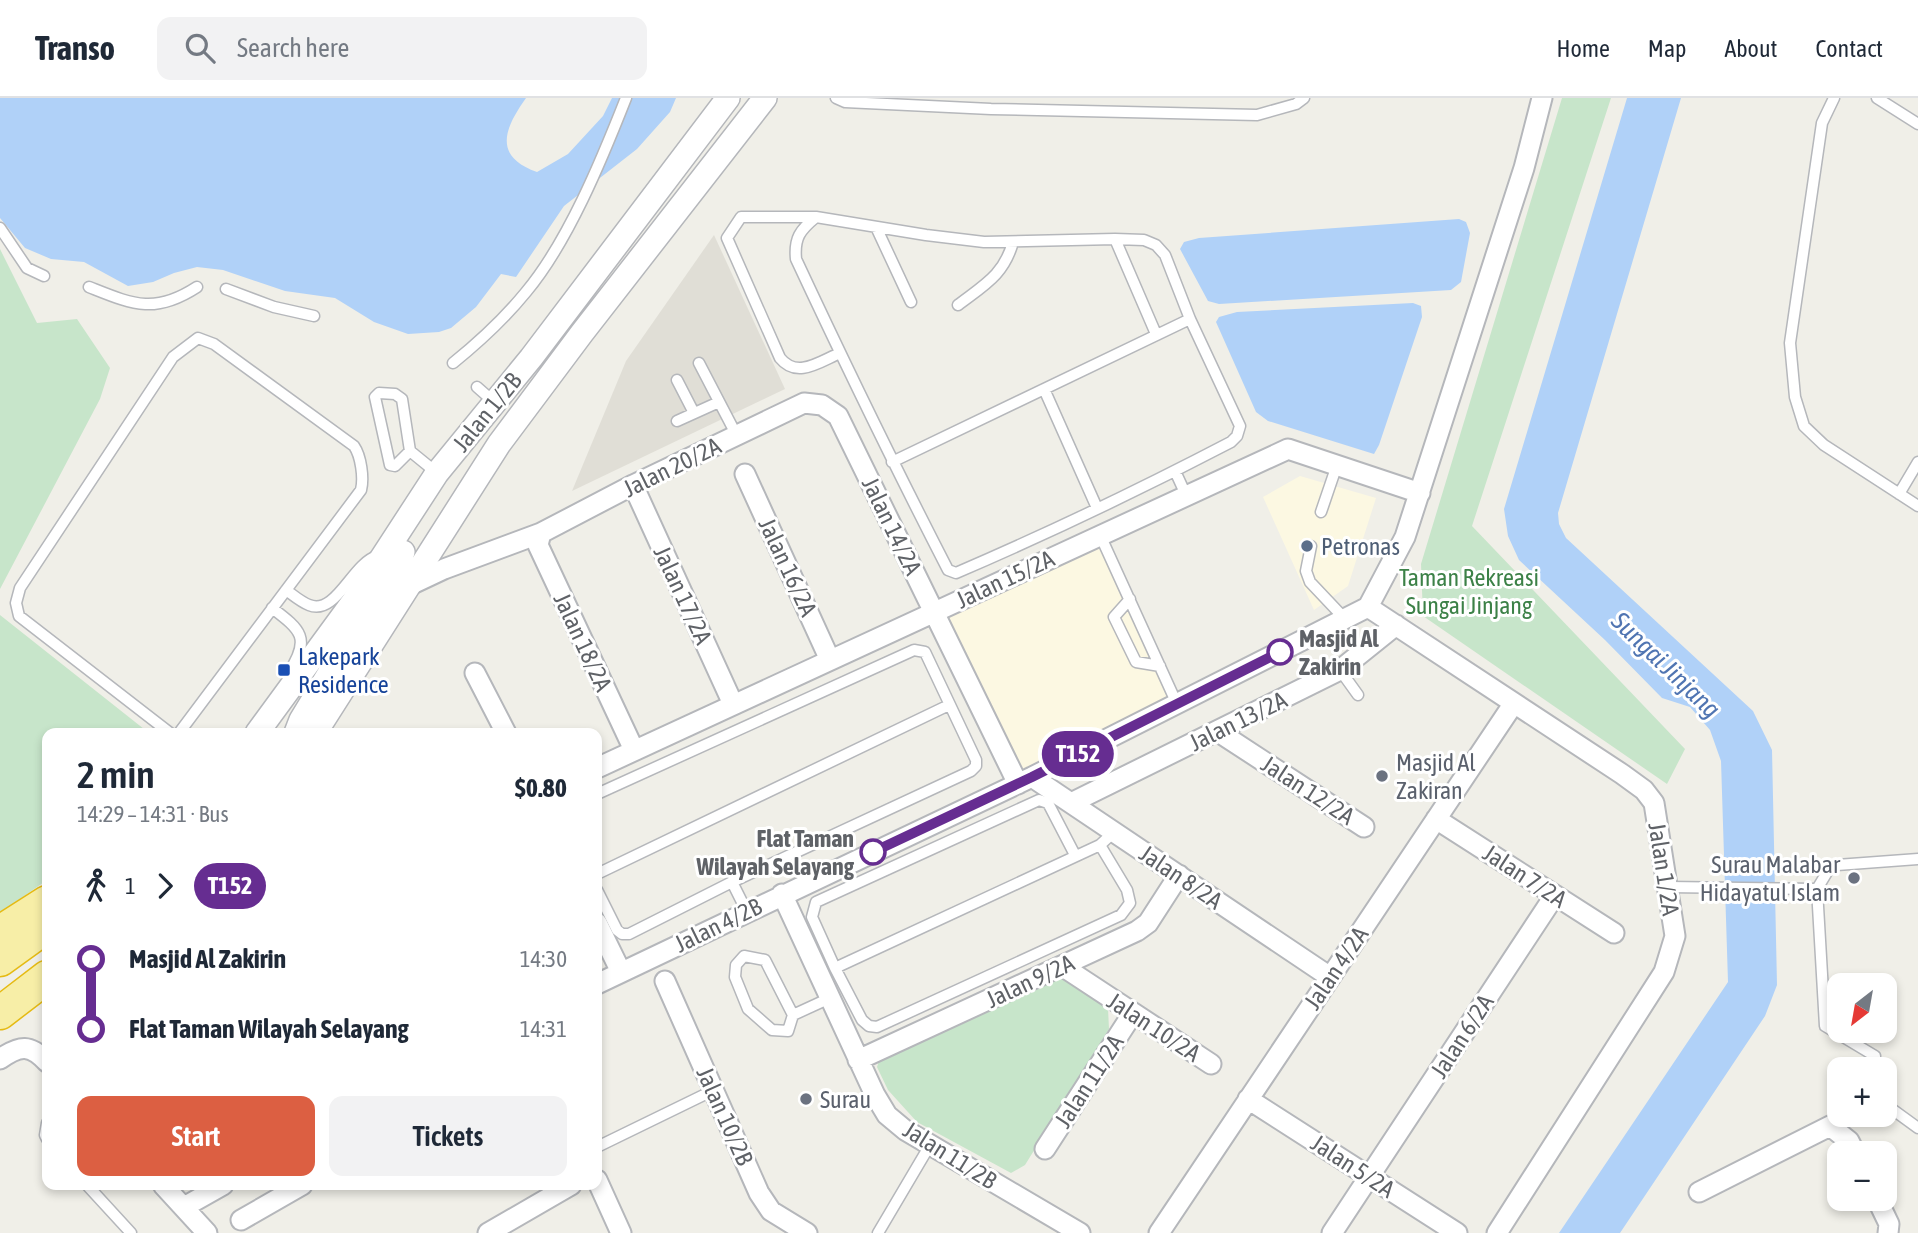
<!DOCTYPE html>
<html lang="en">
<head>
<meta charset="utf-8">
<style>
	:root { --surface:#fff; --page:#f2f2f3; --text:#1f2937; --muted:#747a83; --line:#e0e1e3; --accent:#dc5f42 }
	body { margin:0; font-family:"Asap Condensed",sans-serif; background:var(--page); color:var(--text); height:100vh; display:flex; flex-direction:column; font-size:26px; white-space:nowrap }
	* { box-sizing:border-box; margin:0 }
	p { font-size:23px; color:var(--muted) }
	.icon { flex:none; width:38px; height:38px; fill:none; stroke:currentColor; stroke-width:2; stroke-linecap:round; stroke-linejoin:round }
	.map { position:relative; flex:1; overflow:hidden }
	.drawer { position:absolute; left:42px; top:630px; width:560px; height:462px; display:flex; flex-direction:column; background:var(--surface); border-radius:14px; box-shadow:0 4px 10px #0003 }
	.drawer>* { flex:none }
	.badge { padding:0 14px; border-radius:23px; font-size:24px; line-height:46px }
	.needle { width:46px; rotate:211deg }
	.tools { position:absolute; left:1827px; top:875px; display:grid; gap:14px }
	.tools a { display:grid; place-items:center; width:70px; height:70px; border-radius:14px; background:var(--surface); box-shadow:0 4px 10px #0003; font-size:35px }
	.map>.badge { position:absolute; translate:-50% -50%; box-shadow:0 0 0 4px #fff }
	.legs { display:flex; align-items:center; gap:10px; height:77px; padding:0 35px; font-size:23px }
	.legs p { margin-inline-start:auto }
	.head { display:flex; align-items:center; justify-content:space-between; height:119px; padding:0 35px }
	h1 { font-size:38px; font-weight:600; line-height:52px }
	.button { display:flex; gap:14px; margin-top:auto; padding:14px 35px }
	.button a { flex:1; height:80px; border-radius:14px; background:var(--accent); color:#fff; font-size:28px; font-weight:600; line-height:80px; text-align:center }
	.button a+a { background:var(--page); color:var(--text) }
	ul { padding:0 35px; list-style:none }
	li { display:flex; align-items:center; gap:24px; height:70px; font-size:26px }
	li i { display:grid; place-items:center; width:10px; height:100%; margin:0 9px; background:currentColor }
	li i::after { content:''; width:18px; height:18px; margin:-9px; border:5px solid; border-radius:50%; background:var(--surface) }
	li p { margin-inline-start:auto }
	li:first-child i { background:linear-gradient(#0000 50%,currentColor 0) }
	li:last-child i { background:linear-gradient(currentColor 50%,#0000 0) }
	header { display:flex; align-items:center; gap:42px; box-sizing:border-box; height:98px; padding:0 35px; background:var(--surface); border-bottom:2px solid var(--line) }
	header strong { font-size:33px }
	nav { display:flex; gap:38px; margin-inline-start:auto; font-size:24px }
	.search { width:490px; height:63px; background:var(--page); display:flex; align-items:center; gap:18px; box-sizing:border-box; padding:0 24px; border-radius:14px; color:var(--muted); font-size:26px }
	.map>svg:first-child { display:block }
</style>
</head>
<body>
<header>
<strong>Transo</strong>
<div class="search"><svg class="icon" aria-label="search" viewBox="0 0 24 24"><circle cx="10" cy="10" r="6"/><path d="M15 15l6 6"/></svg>Search here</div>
<nav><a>Home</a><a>Map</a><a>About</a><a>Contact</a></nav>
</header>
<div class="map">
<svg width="1918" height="1135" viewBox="0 0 1918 1135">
	<rect width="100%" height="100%" fill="#f0efe8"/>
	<path fill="#fcf8e2" d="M1300,378L1376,400L1348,488L1314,512L1263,399Z
		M1098,443L1170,602L1020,679L942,517Z"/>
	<path fill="#e0ded6" d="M714,137L785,291L572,393L626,263Z"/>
	<path fill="#c7e5ca" d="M1562,0H1611L1472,428L1685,651L1667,686L1423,518L1421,466Z
		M0,151L37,225L77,221L110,270L100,301L0,491Z
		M0,517L149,635H47V782L0,815Z
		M1059,880L1071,884L1108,910L1109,931L1025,1067L1011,1075L917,1024L888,992L877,969L880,960Z"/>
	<path fill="#b0d1f8" d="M0,0H526C504,31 493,58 537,74L568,56L603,18L612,0H676L670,14L637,51L564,108L516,179L501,176L476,209L451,230L439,234L408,236L374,224L335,200L285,193L223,172L197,169L174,175L153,184L128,188L84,164L51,161L25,150L0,120Z
		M1627,0H1681L1558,415L1559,426L1566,440L1753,613L1772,652L1777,887L1765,918L1620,1135H1559L1728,884L1721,663L1710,632L1690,609L1662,600L1605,542L1519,462L1508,438L1504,411Z
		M1459,121L1466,124L1470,135L1461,184L1451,192L1219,206L1208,203L1180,151L1184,144L1199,140Z
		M1413,205L1421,208L1422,219L1379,347L1374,356L1268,323L1256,314L1216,224L1219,219L1237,214Z"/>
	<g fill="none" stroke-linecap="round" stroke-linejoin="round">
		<g stroke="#b5b7bb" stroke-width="13">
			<path id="service" d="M836,0L845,4L991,11L1257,17L1296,6L1304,0
				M1834,0L1822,25L1790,245L1795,299L1804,328L1824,347L1918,408
				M1877,0L1918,26
				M816,119C800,132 794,140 796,161C845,266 895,369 948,472L956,475C1049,435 1141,391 1231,344L1237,338L1240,328L1190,221L1165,157L1156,147L1144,142L1115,141L984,144L926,137L816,119H741L727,140L780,260C797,281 819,264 840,255
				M876,129L911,204
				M0,130L27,170L44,178
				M1115,141L1156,236
				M89,189C132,206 154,217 197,189
				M226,191L274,209L314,218
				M958,207C984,187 1004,177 1013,144
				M453,265C479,244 504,221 526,194C568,144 602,61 626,0
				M699,265L737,338
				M677,282L694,315
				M477,289L494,304
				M1044,291L1097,410
				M677,323L719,304
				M410,353L395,368L390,367L375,299L379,295L395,296L402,301L410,353L437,375
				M892,364L1190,221
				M1175,373L1186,397
				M1899,396L1918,364
				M1321,414L1337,367
				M1100,437L1177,606
				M1311,448L1306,473L1310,484L1345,521
				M286,492C293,497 301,504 309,507C336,518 352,466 377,458
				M1130,501L1114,519L1136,564L1160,568
				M272,510C301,532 311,540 289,574
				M1340,572L1358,597
				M170,635L19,518L16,505L20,490L173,259L198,240L214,246L354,348C361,358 364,380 361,392L179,635
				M597,696L914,552L925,554L976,662V668L971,673L732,784L629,836H622L617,832L597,792
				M1075,757L1048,705L1039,702L816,804L812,819L835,870L862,922L869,928L877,929L1121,817L1130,805L1127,792L1100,747
				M597,776L949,607
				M732,784L747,814
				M1668,789L1817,791
				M744,858L765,862L793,917L788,933L772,932L748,911L735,879L736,867Z
				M835,870L1100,747L1114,734
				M793,917L830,900
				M1874,971L1875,958L1825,928L1817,791L1829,771L1837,767L1918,761
				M1885,1006L1918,1030
				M47,1025L45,1037L47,1041
				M597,1049L714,992
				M87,1087L131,1135
				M878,1135L930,1047"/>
		</g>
		<g stroke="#b5b7bb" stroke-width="23">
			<path id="minor" d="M745,376L830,562
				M633,387L733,606
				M541,435L538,447L634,652
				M408,488L444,471L541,435L633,387L804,305L822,307L838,318L1018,686
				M1368,509L1622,676L1644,692L1654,705L1675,838L1664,874L1497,1135
				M1368,509L1405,439L1524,70L1542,0
				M475,575L506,635
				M1217,633L1364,729
				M597,670L1288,351L1420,395
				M1032,679L1330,879
				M1071,705L1340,572L1396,527
				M1436,721L1614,835
				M782,796L875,997L887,1017L905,1032L1080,1135
				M597,825L621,874
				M1062,868L1211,966
				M665,883L759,1095L771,1113L807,1135
				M597,886L1032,679L1368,509
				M0,961C20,947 30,946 47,964
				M858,962L1137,833L1148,825L1179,777
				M1248,1001L1457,1135
				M1045,1051L1133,915
				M597,1082L621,1135
				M163,1087L207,1135
				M1699,1094L1830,1028L1849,1043L1855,1055
				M1877,1101L1889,1126L1888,1135
				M184,1109L223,1087
				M241,1122L302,1087
				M488,1135L571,1087
				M1159,1135L1514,605
				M1332,1135L1555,797"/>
		</g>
		<g stroke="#b5b7bb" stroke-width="26">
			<path id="tertiary" d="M257,635L353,504L437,375L531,260L728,0
				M296,635L301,622L403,454
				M315,635L499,346L582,235L765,0"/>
		</g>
		<g stroke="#e5ba13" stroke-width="35">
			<path id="trunk" d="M0,834L47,804
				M0,862L47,828
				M0,915L47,879"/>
		</g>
		<use href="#service" stroke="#fff" stroke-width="10"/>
		<use href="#minor" stroke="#fff" stroke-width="19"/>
		<use href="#tertiary" stroke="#fff" stroke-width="23"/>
		<use href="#trunk" stroke="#f7eea7" stroke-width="32"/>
	</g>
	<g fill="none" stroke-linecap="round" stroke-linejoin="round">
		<g stroke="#fff" stroke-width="16">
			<path id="line-1" d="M873,754L1032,679L1280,554"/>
		</g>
		<use href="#line-1" stroke="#662d91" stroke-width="10"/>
	</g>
	<circle fill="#5c6f8a" stroke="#fff" stroke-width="2.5" cx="1307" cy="448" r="7"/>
	<g fill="#fff" stroke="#662d91" stroke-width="3.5">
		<circle cx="1280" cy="554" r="12"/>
		<circle cx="873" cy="754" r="12"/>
	</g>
	<rect fill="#1a4fb4" stroke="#fff" stroke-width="2.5" x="277" y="565" width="14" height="14" rx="3.5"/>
	<g fill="#6b7280" stroke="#fff" stroke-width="2.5">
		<circle cx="1382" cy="678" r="7"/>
		<circle cx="1854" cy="780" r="7"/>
		<circle cx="806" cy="1001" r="7"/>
	</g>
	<g text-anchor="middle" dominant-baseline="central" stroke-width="6" stroke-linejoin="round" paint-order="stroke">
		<g font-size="24" fill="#5f6267" stroke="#fff">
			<text transform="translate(487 314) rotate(-51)">Jalan 1/2B</text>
			<text transform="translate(672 369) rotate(-26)">Jalan 20/2A</text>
			<text transform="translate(892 428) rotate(64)">Jalan 14/2A</text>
			<text transform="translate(788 469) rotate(65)">Jalan 16/2A</text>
			<text transform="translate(1005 481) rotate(-25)">Jalan 15/2A</text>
			<text transform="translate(683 497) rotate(65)">Jalan 17/2A</text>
			<text transform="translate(583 544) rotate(65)">Jalan 18/2A</text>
			<text transform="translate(1238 623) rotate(-26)">Jalan 13/2A</text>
			<text transform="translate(1308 692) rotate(33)">Jalan 12/2A</text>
			<text transform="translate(1664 771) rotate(81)">Jalan 1/2A</text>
			<text transform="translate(1525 778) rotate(33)">Jalan 7/2A</text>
			<text transform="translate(1181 779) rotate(34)">Jalan 8/2A</text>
			<text transform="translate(718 827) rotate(-26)">Jalan 4/2B</text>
			<text transform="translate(1336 870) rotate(-56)">Jalan 4/2A</text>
			<text transform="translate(1030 883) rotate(-25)">Jalan 9/2A</text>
			<text transform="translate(1154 929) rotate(33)">Jalan 10/2A</text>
			<text transform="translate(1462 938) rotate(-57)">Jalan 6/2A</text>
			<text transform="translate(1089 983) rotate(-57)">Jalan 11/2A</text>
			<text transform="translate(725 1018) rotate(66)">Jalan 10/2B</text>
			<text transform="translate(950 1057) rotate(32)">Jalan 11/2B</text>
			<text transform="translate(1353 1068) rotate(33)">Jalan 5/2A</text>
		</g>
		<g font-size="24" fill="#4e5e75" stroke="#fff" text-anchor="start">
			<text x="1321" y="448">Petronas</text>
		</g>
		<g font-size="24" fill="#3c8147" stroke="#fff">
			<text x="1469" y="479">Taman Rekreasi<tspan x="1469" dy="28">Sungai Jinjang</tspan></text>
		</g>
		<g font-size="24" font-weight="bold" fill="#5f6267" stroke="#fff" text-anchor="start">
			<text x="1299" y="540">Masjid Al<tspan x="1299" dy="28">Zakirin</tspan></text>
			<text x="854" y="740" text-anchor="end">Flat Taman<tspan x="854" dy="28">Wilayah Selayang</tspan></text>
		</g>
		<g font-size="24" fill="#164399" stroke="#fff" text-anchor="start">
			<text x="298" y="558">Lakepark<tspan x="298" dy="28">Residence</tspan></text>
		</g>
		<g font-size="24" fill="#5b616d" stroke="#fff" text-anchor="start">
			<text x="1396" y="664">Masjid Al<tspan x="1396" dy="28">Zakiran</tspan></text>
			<text x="1840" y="766" text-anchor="end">Surau Malabar<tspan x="1840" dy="28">Hidayatul Islam</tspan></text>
			<text x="820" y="1001">Surau</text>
		</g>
		<g font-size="26" font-style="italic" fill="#5075b2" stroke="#fff">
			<text transform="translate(1666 567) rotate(44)">Sungai Jinjang</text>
		</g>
	</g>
</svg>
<div class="tools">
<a><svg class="needle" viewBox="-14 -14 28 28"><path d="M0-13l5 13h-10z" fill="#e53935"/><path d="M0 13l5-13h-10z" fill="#747a83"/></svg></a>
<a>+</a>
<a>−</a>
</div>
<b class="badge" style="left:1078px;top:656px;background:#662d91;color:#fff">T152</b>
<section class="drawer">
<div class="head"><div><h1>2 min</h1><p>14:29 – 14:31 · Bus</p></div><b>$0.80</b></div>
<div class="legs"><svg class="icon" aria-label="walk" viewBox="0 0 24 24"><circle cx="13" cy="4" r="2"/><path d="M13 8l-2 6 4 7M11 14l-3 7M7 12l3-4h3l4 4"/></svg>1<svg class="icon" aria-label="forward" viewBox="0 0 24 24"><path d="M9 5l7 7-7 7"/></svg><b class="badge" style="background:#662d91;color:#fff">T152</b></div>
<ul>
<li><i style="color:#662d91"></i><b>Masjid Al Zakirin</b><p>14:30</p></li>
<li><i style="color:#662d91"></i><b>Flat Taman Wilayah Selayang</b><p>14:31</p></li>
</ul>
<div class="button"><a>Start</a><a>Tickets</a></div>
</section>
</div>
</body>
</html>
